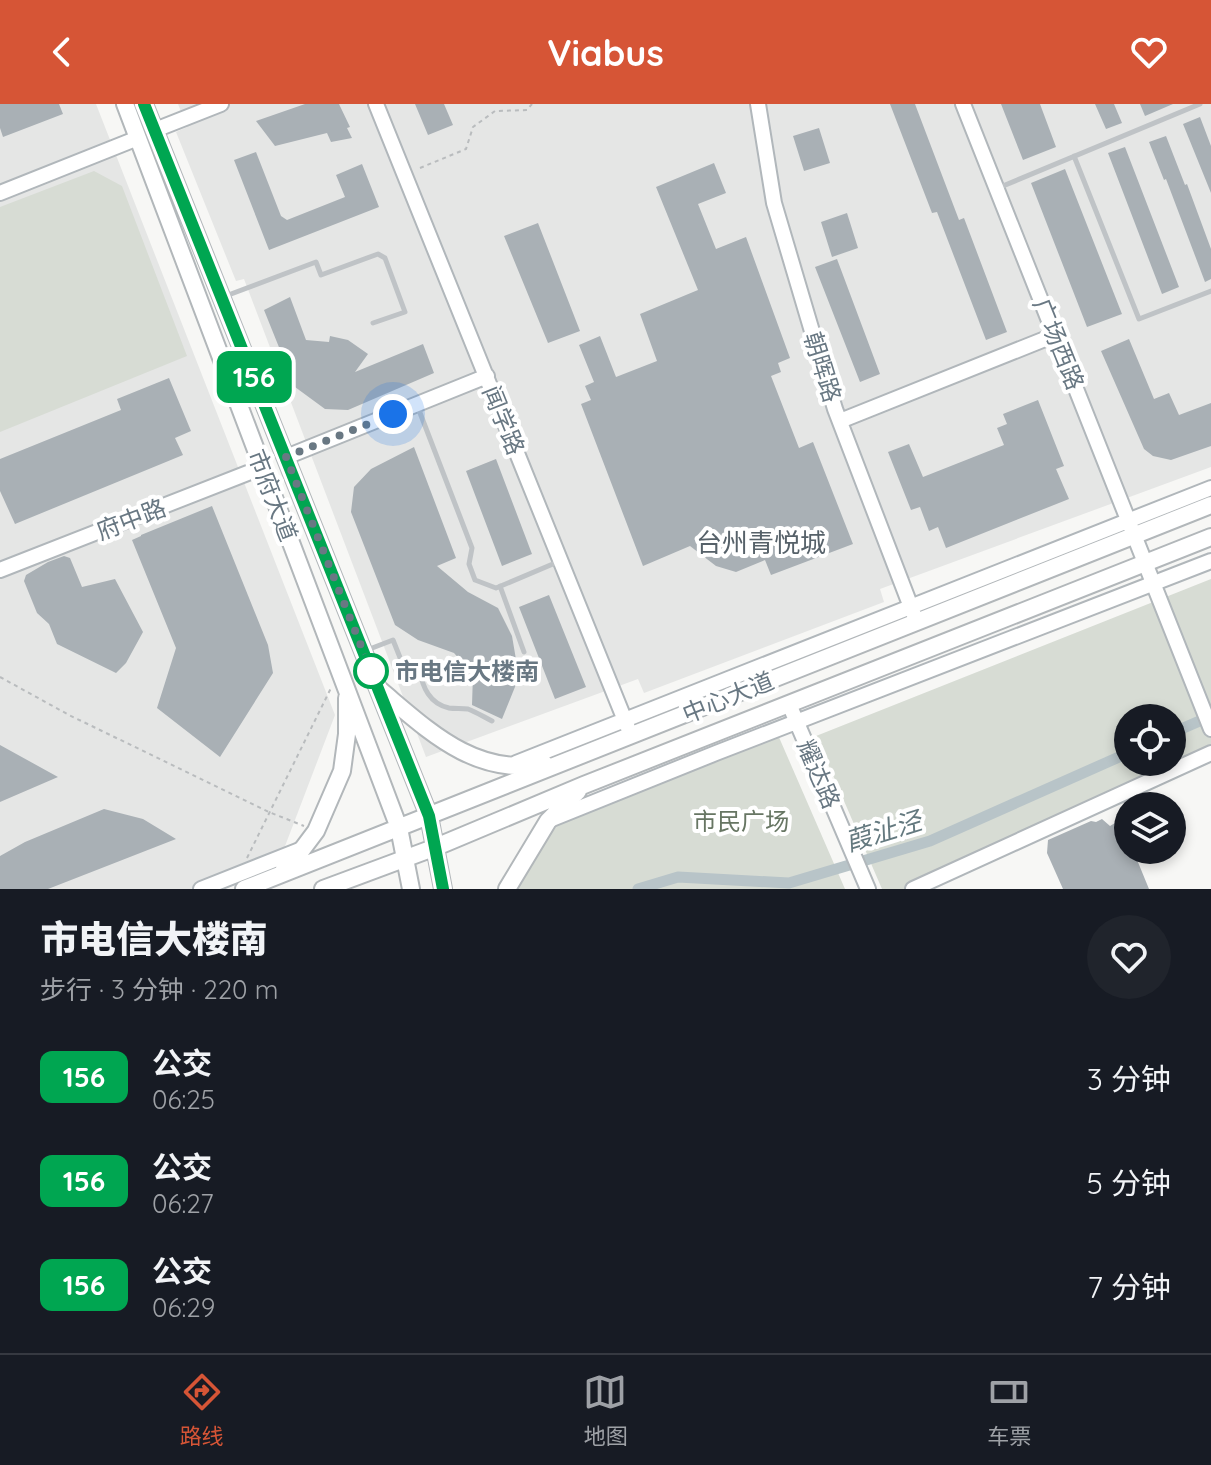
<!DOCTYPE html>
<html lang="zh">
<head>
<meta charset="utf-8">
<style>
	:root { --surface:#171b24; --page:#20242c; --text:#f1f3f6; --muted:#9ea1a6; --line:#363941; --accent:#d65536 }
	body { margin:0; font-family:Quicksand,"Noto Sans SC",sans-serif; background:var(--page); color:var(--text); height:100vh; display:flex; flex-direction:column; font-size:30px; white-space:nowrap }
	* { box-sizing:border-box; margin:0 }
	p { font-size:26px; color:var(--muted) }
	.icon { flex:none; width:44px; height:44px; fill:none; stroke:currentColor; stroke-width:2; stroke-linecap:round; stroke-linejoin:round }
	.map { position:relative; height:785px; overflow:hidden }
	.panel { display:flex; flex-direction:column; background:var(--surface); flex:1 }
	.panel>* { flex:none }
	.badge { padding:0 16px; border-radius:12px; font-size:28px; line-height:52px }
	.controls { position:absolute; left:1114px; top:600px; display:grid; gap:16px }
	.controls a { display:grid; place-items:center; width:72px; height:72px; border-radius:50%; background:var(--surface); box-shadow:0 4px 12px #0003; font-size:40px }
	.you { position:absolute; width:40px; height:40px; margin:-20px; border:6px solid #fff; border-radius:50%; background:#1a73e8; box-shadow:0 0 0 12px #1a73e833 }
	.map>.badge { position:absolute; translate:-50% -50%; box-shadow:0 0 0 4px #fff }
	.round { display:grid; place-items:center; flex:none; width:84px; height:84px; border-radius:42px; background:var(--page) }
	.overview { display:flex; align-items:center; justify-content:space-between; height:136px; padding:0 40px }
	h1 { font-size:38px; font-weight:800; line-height:60px }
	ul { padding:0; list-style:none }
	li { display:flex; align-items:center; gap:24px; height:104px; padding:0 40px }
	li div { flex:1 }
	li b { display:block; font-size:30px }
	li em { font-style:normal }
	li .badge { min-width:88px; font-weight:700; text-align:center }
	header { display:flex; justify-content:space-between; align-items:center; height:104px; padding:0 40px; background:var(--accent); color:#fff; font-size:36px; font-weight:800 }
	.tabs { display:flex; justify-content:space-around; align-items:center; height:112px; border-top:2px solid var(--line); background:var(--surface); font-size:22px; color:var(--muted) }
	.tabs a { display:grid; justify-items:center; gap:4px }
	.tabs .selected { color:var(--accent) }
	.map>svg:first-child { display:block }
</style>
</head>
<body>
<header><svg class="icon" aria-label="back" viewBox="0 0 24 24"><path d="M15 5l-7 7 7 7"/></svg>Viabus<svg class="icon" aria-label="heart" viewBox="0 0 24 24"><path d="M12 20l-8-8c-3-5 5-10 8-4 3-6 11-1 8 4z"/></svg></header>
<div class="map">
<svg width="1211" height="785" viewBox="0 0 1211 785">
	<rect width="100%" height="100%" fill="#f7f7f5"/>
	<path fill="#e5e6e5" d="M0,0H96L335,611L282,750L191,785H0Z
		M178,0H1211V363L880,485L884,498L644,589L638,575L426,653L244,175L236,177L176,28L187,23Z"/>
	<path fill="#d7dcd4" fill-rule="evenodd" d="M94,67L122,82L187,252L0,328V103Z
		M1211,475V649L913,785H882L816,632ZM1128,614H1172V658H1128Z
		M778,631L845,785H516L541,741L564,714Z"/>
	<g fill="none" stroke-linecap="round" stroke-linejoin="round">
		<path stroke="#b8c4c8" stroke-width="11" d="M1172,629L1211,612
			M638,785L678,773L789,779L930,737L1128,649"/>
	</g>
	<path fill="#a9b0b5" d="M0,0H59L63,10L3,33L0,24Z
		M305,0H339L350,23L347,24L352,34L331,38L327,29L275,42L256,17Z
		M415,0H444L453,21L428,31Z
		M890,0H915L959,116L964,114L1007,228L986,236L937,108L932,109Z
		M1001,0H1040L1056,43L1023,56Z
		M1095,0H1114L1122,19L1106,25Z
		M1140,0H1173L1145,12Z
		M1200,13L1211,42V89L1183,20Z
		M819,24L830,59L804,67L793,32Z
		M1166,32L1185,81L1187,80L1211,145V175L1205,178L1166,75L1164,76L1149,38Z
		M1125,43L1179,183L1162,190L1108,49Z
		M256,48L281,112L287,116L345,93L336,71L362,60L379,103L269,146L234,56Z
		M714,59L726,89L698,100L716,145L746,133L790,254L778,259L781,268L771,272L799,344L813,338L853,440L771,471L765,456L736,468L716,462L690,442L643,462L581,300L591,296L585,282L594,278L579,241L600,232L616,273L657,257L640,210L698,186L656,83Z
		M1065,65L1122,210L1087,223L1031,79Z
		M847,109L858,144L832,153L821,118Z
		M538,119L580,227L548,239L504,132Z
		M837,155L880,270L860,278L815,163Z
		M290,193L306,236L329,238L330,232L348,236L368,250L355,268L423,240L434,269L348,306L325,305L295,283L264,206Z
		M1129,235L1154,295L1169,289L1179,311L1211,299V342L1171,356L1153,352L1144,345L1101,247Z
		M169,274L191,327L175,334L183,351L15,420L0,387V355L121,306L117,295Z
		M1038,296L1064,362L1056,365L1069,395L946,444L938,423L929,427L920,403L911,406L888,348L909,340L923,373L1004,341L997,324L1007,320L1003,310Z
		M414,343L456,454L437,462L468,488L498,504L512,532L519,573L502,615L472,601L473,570L454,549L418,536L395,521L351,408L354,383L371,365Z
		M496,355L532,450L502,462L466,367Z
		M212,402L268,541L273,569L220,653L157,604L176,544L132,436L141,432V431Z
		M64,452L70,454L82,483L115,475L143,528L126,559L116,569L57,540L49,520L37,509L24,477L26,471L48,458Z
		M549,491L586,583L555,595L519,503Z
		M0,641L58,673L0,698Z
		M104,705L143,715L176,735L48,785H0V752L25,738Z
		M1102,715L1110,722L1120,716L1128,735V746H1133L1149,785H1063L1047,749L1048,736L1091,717L1096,718Z"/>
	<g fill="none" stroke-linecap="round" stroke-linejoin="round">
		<g stroke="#b1b7bb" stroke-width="18">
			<path id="secondary" d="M376,0L628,624
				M758,0L774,99L835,305L914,511
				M963,0L1211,625
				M155,26L221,0
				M0,89L138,34
				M840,317L1055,231
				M286,353L487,272
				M0,466L263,363
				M789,600L868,785
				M516,659L1211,384
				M552,715L716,649L1211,457
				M201,785L302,745
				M913,785L1211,649"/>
		</g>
		<g stroke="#b2b7ba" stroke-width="20">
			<path id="primary" d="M125,0L399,724L411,785
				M144,0L429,712L443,785
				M380,586C429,627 475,673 545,660
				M284,765L295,755L316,727L342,667L347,630V594
				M244,785L1211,401
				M323,785L436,743L584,681L1211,433
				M507,785L548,717L578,687"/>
		</g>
		<path stroke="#b9bcbe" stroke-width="2" stroke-dasharray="4 4" stroke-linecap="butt" d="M420,64L466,45L473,23L495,7L527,6L532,0
			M0,573L69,611L269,708L304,722
			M247,754L331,584"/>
		<path stroke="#bfc3c6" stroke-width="5" d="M1074,52L1139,215L1211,187
			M998,84L1200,0
			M223,193L316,158L321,171L378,150L385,154L405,208L373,219
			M417,301L472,444L469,460L475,476L496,484L560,457
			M500,482L524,548
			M367,546L393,536L403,561L420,566C422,583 430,600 449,604C455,605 462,604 468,605C476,608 484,613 492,617"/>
		<use href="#secondary" stroke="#fff" stroke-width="14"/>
		<use href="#primary" stroke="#fff" stroke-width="16"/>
	</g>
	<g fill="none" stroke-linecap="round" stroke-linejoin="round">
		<g stroke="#fff" stroke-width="18">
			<path id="line" d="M144,0L429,712L443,785"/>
		</g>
		<use href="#line" stroke="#00a651" stroke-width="12"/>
		<path stroke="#697883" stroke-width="8" stroke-dasharray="0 14.4" d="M371,567L286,353L393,310"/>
	</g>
	<circle fill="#fff" stroke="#00a651" stroke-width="4" cx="371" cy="567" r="16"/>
	<g text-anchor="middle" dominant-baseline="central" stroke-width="8" stroke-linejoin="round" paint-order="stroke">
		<g font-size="24" fill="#697883" stroke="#fff">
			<text transform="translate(1059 240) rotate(68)">广场西路</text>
			<text transform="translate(823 263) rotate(73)">朝晖路</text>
			<text transform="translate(504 316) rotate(68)">闻学路</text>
			<text transform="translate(273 391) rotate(69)">市府大道</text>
			<text transform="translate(131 415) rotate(-21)">府中路</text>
			<text transform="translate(728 593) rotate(-22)">中心大道</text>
			<text transform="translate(819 670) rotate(67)">耀达路</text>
		</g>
		<g font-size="24" font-weight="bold" fill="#697883" stroke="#fff" text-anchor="start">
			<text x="395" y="567">市电信大楼南</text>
		</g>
		<g font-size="24" fill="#677663" stroke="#fff">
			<text x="741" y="717">市民广场</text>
		</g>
		<g font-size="26" fill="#566169" stroke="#fff">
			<text x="761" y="438">台州青悦城</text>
		</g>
		<g font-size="26" font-style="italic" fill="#64797f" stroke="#fff">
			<text transform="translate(883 727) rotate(-17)">葭沚泾</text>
		</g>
	</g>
</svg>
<div class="controls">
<a><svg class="icon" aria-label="locate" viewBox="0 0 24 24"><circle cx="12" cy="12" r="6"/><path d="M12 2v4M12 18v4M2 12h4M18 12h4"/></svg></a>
<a><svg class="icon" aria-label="layers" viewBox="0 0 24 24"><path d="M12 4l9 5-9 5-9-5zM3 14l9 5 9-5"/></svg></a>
</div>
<div class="you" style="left:393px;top:310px"></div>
<b class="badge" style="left:254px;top:273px;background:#00a651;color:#fff">156</b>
</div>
<section class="panel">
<div class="overview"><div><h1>市电信大楼南</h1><p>步行 · 3 分钟 · 220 m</p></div><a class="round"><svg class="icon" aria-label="heart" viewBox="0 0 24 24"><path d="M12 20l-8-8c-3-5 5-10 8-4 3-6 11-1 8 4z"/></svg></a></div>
<ul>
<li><span class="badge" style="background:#00a651;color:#fff">156</span><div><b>公交</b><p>06:25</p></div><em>3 分钟</em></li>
<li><span class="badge" style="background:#00a651;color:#fff">156</span><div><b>公交</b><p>06:27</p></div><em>5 分钟</em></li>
<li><span class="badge" style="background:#00a651;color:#fff">156</span><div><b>公交</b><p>06:29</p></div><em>7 分钟</em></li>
</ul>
</section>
<nav class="tabs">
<a class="selected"><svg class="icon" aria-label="directions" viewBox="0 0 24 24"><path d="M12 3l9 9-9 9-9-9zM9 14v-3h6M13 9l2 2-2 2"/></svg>路线</a>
<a><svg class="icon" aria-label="map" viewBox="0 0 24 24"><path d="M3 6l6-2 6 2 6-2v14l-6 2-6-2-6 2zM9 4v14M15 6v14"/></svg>地图</a>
<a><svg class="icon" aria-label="tickets" viewBox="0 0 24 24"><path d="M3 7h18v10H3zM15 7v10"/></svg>车票</a>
</nav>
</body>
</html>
